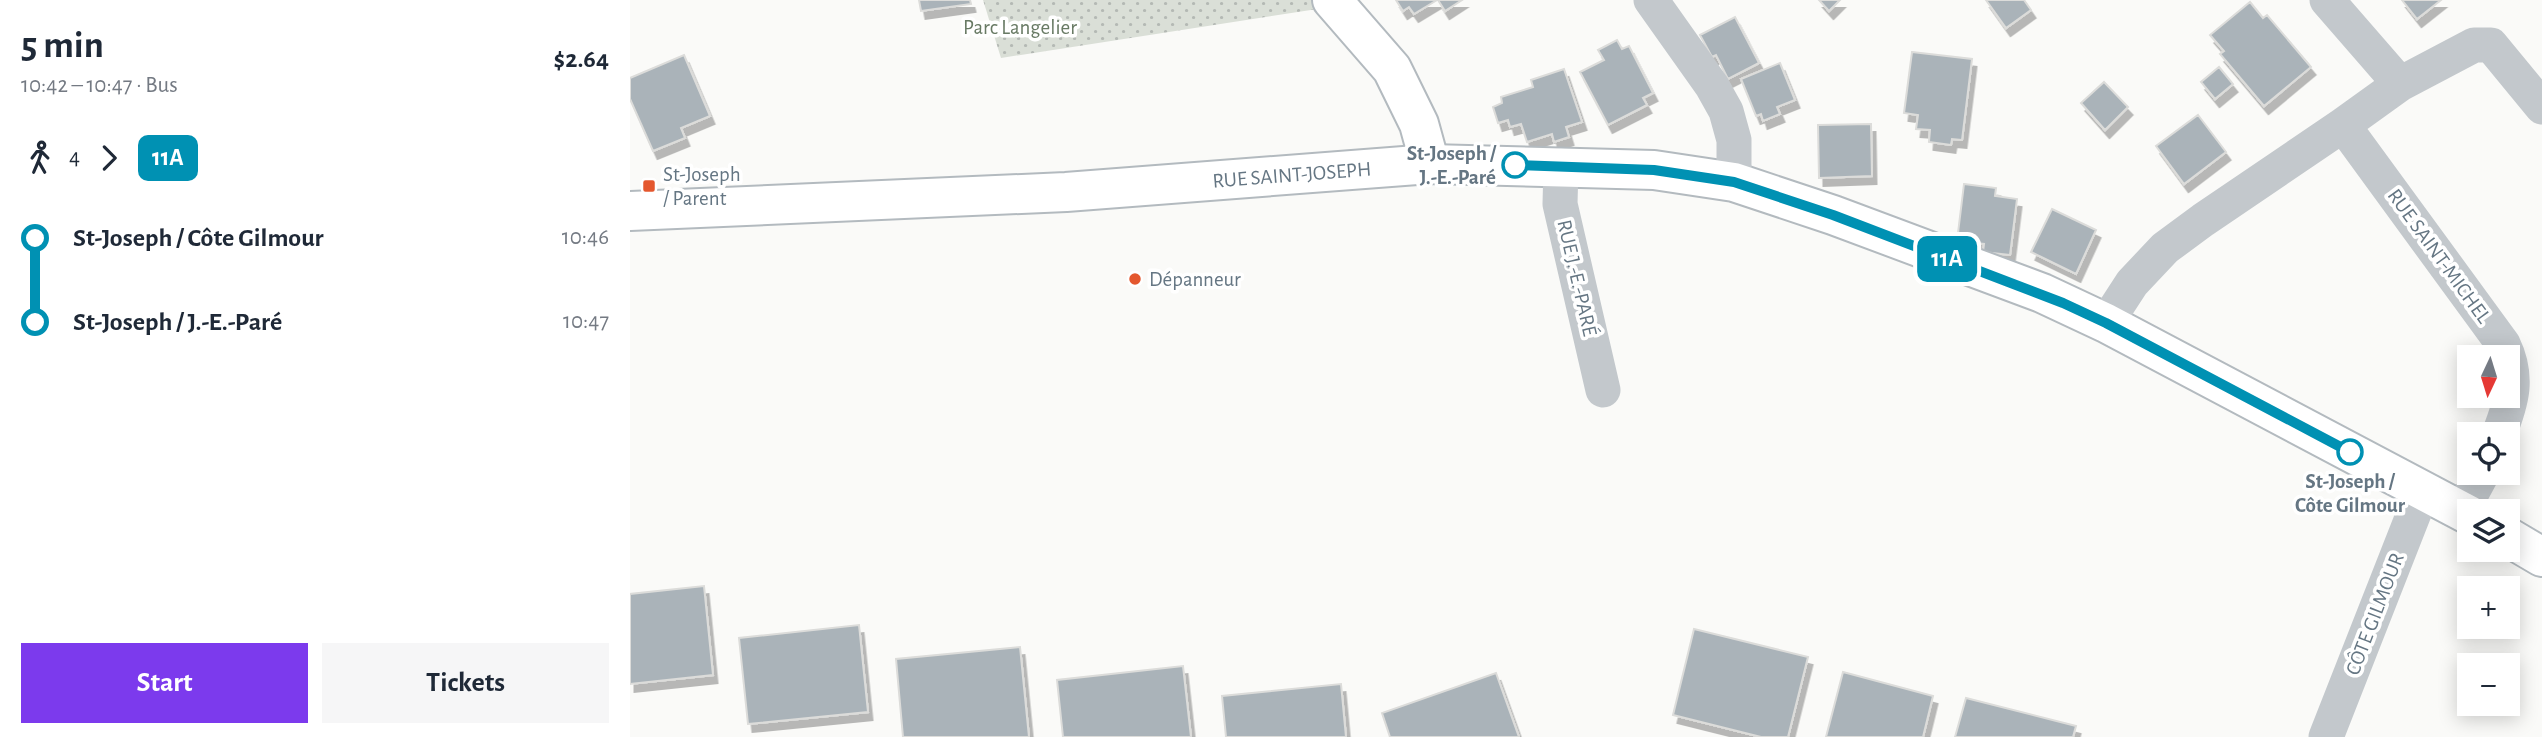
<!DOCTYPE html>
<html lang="en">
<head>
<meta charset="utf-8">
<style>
	:root { --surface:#fff; --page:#f6f6f7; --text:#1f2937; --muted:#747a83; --accent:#7c3aed }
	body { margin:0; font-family:"Alegreya Sans",sans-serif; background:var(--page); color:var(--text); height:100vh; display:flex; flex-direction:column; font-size:26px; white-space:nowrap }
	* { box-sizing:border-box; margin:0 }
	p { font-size:23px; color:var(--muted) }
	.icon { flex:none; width:38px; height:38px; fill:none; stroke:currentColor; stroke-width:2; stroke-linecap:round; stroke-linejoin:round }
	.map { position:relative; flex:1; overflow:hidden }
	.side { display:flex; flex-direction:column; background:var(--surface); width:630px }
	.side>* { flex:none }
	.badge { padding:0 14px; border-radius:10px; font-size:24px; line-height:46px }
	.needle { width:46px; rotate:184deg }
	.tools { position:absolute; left:1827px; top:345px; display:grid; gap:14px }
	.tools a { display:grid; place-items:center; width:63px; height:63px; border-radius:0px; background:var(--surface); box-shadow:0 4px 18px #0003; font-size:35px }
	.map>.badge { position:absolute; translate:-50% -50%; box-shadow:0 0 0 4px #fff }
	.legs { display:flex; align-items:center; gap:10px; height:77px; padding:0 21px; font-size:23px }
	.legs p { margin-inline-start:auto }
	.overview { display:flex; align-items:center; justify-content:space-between; height:119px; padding:0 21px }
	h1 { font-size:38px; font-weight:700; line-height:52px }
	.cta { display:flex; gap:14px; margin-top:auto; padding:14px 21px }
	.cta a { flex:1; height:80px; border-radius:0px; background:var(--accent); color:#fff; font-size:28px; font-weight:700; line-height:80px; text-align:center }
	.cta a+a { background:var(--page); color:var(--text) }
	ul { padding:0 21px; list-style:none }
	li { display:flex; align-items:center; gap:24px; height:84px; font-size:26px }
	li i { display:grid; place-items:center; width:10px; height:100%; margin:0 9px; background:currentColor }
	li i::after { content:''; width:18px; height:18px; margin:-9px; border:5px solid; border-radius:50%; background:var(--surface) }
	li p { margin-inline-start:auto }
	li:first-child i { background:linear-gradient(#0000 50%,currentColor 0) }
	li:last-child i { background:linear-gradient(currentColor 50%,#0000 0) }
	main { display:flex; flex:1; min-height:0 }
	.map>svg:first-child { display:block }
</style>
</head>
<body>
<main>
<section class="side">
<div class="overview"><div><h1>5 min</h1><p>10:42 – 10:47 · Bus</p></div><b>$2.64</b></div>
<div class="legs"><svg class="icon" aria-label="walk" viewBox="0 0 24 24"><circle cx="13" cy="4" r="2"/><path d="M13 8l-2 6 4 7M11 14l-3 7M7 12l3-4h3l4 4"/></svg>4<svg class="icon" aria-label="forward" viewBox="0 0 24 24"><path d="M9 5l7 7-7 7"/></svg><b class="badge" style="background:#0091b3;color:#fff">11A</b></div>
<ul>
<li><i style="color:#0091b3"></i><b>St-Joseph / Côte Gilmour</b><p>10:46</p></li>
<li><i style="color:#0091b3"></i><b>St-Joseph / J.-E.-Paré</b><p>10:47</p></li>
</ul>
<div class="cta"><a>Start</a><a>Tickets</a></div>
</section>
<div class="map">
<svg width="1912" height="737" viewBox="0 0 1912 737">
	<defs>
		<pattern id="park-dots" width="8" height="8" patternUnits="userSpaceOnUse" patternTransform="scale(1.75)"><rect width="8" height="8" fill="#dadfd7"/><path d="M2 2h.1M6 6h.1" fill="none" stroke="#b4b9b4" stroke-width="1.8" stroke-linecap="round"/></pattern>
		<filter id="shadow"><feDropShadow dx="4.5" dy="8" stdDeviation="0" flood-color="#0004"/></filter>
	</defs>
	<rect width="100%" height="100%" fill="#fafaf8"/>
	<path fill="url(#park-dots)" d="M353,0H702L707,6L371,58Z"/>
	<path fill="#aab3b9" stroke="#dcdcda" stroke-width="2" filter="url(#shadow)" d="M289,0H340L341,4L291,11Z
		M766,0H807L784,14L779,7L773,11Z
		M808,0H832L815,11Z
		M1189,0H1210L1199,11Z
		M1356,0H1394L1401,10L1376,28Z
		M1772,0H1811L1787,19Z
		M1620,2L1633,18L1637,15L1681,67L1634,106L1590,54L1594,51L1580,35Z
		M1105,17L1129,63L1098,79L1086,55L1082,57L1070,35Z
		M987,40L992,49L999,46L1023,93L1013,98L1017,105L978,125L950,72L974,60L968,50Z
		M1282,52L1342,59L1332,140L1322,139L1321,145L1299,142L1300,130L1286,129L1288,115L1274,113Z
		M54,55L80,116L51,128L55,138L23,151L0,99V78Z
		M1150,63L1165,100L1147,107L1150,114L1133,121L1131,114L1126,116L1111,79Z
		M1589,67L1603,84L1585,99L1571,82Z
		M934,69L952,122L936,127L939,137L924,142L922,134L897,142L891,124L880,127L878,120L868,123L863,107L872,103L871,97L903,87L901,80Z
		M1474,82L1498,107L1475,130L1451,103Z
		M1568,115L1596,152L1554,184L1526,146Z
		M1241,124L1242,176L1189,178L1188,125Z
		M1334,184L1366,188L1365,196L1387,199L1380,255L1353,252L1354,244L1327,241Z
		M1422,209L1466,230L1446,274L1401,252Z
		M74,586L83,675L0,684V594Z
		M229,625L238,712L118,724L109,638Z
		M1064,629L1178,657L1158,737H1131L1043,715Z
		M390,647L399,737H273L266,659Z
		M553,666L561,737H433L427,680Z
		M1213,672L1303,696L1293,737H1196Z
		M866,673L889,737H760L752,713Z
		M711,684L716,737H596L592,696Z
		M1336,698L1446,726L1443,737H1325Z"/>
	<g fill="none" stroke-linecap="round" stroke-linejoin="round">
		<g stroke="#b3babf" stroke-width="42">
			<g id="secondary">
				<path d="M702,0L762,69L789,124L800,164"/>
				<path id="s1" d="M0,211L436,192L800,164L1024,170L1104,182L1203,215L1412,293L1476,323L1839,515"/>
				<path d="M1878,537L1912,557"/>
			</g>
		</g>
		<path stroke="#c3c8cc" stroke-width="35" d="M1021,0L1082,86L1096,111L1104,140V182
			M1697,0L1770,84
			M1713,125L1873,344C1889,377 1882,401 1869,434
			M931,166L930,204L973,390
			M1476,323L1502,283L1535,248L1573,220L1713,125L1770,84L1844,45H1861L1912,107
			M1832,511L1853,472
			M1696,737L1793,490"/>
		<use href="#secondary" stroke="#fff" stroke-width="38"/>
	</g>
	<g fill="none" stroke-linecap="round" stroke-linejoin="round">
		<g stroke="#fff" stroke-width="16">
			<path id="line-1" d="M885,165L1024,170L1104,182L1203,215L1433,303L1476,323L1720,452"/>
		</g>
		<use href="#line-1" stroke="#0091b3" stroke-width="10"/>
	</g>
	<g fill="#fff" stroke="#0091b3" stroke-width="3.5">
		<circle cx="885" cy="165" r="12"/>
		<circle cx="1720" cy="452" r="12"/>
	</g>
	<g fill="#e4572e" stroke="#fff" stroke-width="2.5">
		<rect x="12" y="179" width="14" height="14" rx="3.5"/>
		<circle cx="505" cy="279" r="7"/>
	</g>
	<g text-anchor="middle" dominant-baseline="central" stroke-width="7" stroke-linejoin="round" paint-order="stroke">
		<g font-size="21" fill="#687a64" stroke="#fff">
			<text x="390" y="27">Parc Langelier</text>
		</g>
		<g font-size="21" font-weight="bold" fill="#657683" stroke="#fff" text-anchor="end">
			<text x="866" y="153">St-Joseph /<tspan x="866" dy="24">J.-E.-Paré</tspan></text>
			<text x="1720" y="481" text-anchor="middle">St-Joseph /<tspan x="1720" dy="24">Côte Gilmour</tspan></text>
		</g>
		<g font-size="21" fill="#657683" stroke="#fff" text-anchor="start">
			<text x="33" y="174">St-Joseph<tspan x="33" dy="24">/ Parent</tspan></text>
			<text x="519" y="279">Dépanneur</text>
		</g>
		<g font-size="21" fill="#657683" stroke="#fff">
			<text stroke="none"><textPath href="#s1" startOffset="663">RUE SAINT-JOSEPH</textPath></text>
			<text transform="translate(1809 256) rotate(54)">RUE SAINT-MICHEL</text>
			<text transform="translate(947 278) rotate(77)">RUE J.-E.-PARÉ</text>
			<text transform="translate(1745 614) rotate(-69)">CÔTE GILMOUR</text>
		</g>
	</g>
</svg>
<div class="tools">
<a><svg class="needle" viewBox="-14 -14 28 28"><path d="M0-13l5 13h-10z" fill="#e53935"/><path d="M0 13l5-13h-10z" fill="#747a83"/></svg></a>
<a><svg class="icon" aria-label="locate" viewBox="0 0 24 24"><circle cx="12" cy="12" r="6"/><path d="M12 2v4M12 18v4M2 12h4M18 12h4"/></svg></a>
<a><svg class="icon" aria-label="layers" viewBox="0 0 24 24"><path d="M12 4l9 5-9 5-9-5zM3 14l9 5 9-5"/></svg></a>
<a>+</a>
<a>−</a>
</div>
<b class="badge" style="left:1317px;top:259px;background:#0091b3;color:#fff">11A</b>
</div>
</main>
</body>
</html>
